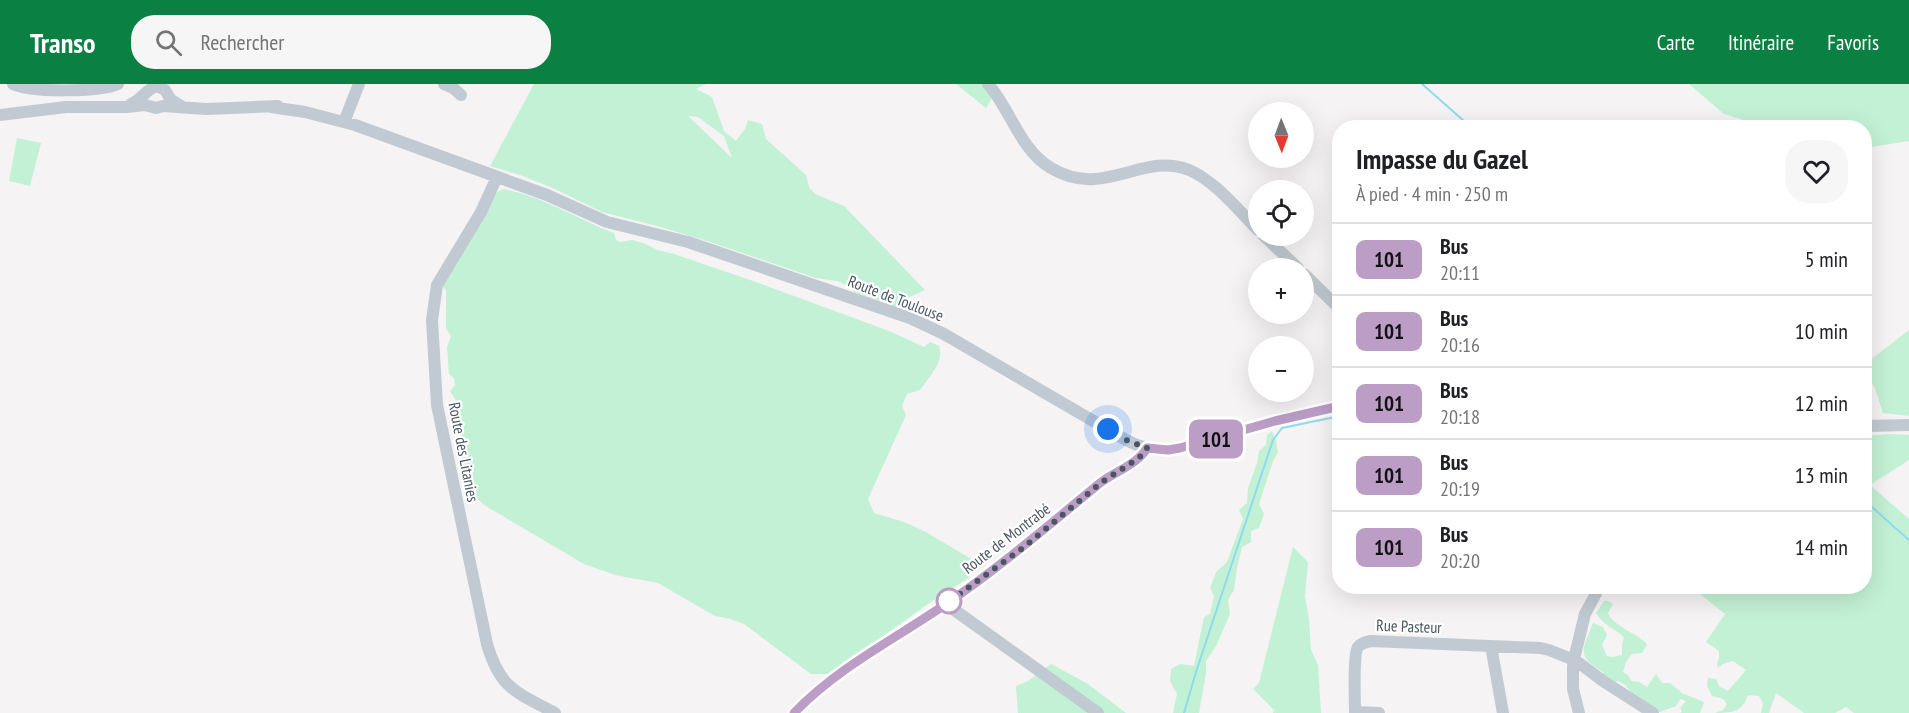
<!DOCTYPE html>
<html lang="fr">
<head>
<meta charset="utf-8">
<style>
	:root { --surface:#fff; --page:#f6f6f6; --text:#202124; --muted:#757577; --line:#e0e0e0; --accent:#0b8043 }
	body { margin:0; font-family:"PT Sans Narrow",sans-serif; background:var(--page); color:var(--text); height:100vh; display:flex; flex-direction:column; font-size:22px; white-space:nowrap }
	* { box-sizing:border-box; margin:0 }
	p { font-size:20px; color:var(--muted) }
	.icon { flex:none; width:33px; height:33px; fill:none; stroke:currentColor; stroke-width:2; stroke-linecap:round; stroke-linejoin:round }
	.map { position:relative; flex:1; overflow:hidden }
	.side { position:absolute; left:1332px; top:36px; width:540px; height:474px; display:flex; flex-direction:column; background:var(--surface); border-radius:24px; box-shadow:0 6px 24px #0002 }
	.side>* { flex:none }
	.badge { padding:0 12px; border-radius:9px; font-size:21px; line-height:39px }
	.needle { width:39px; rotate:179deg }
	.buttons { position:absolute; left:1248px; top:18px; display:grid; gap:12px }
	.buttons a { display:grid; place-items:center; width:66px; height:66px; border-radius:50%; background:var(--surface); box-shadow:0 6px 24px #0002; font-size:30px }
	.you { position:absolute; width:30px; height:30px; margin:-15px; border:4px solid #fff; border-radius:50%; background:#1a73e8; box-shadow:0 0 0 9px #1a73e833 }
	.map>.badge { position:absolute; translate:-50% -50%; box-shadow:0 0 0 3px #fff }
	.round { display:grid; place-items:center; flex:none; width:63px; height:63px; border-radius:24px; background:var(--page) }
	.headline { display:flex; align-items:center; justify-content:space-between; height:102px; padding:0 24px }
	h1 { font-size:28px; font-weight:700; line-height:45px }
	ul { padding:0; list-style:none }
	li { display:flex; align-items:center; gap:18px; height:72px; padding:0 24px; border-top:2px solid var(--line) }
	li div { flex:1 }
	li b { display:block; font-size:22px }
	li em { font-style:normal }
	li .badge { min-width:66px; font-weight:700; text-align:center }
	header { display:flex; align-items:center; gap:36px; box-sizing:border-box; height:84px; padding:0 30px; background:var(--accent); color:#fff }
	header strong { font-size:28px }
	nav { display:flex; gap:33px; margin-inline-start:auto; font-size:21px }
	.search { width:420px; height:54px; background:var(--page); display:flex; align-items:center; gap:15px; box-sizing:border-box; padding:0 21px; border-radius:24px; color:var(--muted); font-size:22px }
	.map>svg:first-child { display:block }
</style>
</head>
<body>
<header>
<strong>Transo</strong>
<div class="search"><svg class="icon" aria-label="search" viewBox="0 0 24 24"><circle cx="10" cy="10" r="6"/><path d="M15 15l6 6"/></svg>Rechercher</div>
<nav><a>Carte</a><a>Itinéraire</a><a>Favoris</a></nav>
</header>
<div class="map">
<svg width="1909" height="629" viewBox="0 0 1909 629">
	<rect width="100%" height="100%" fill="#f5f3f3"/>
	<path fill="#c3f1d5" fill-rule="evenodd" d="M534,0H706L696,5L712,13L724,47L736,57L745,45L748,36L762,40L766,55L806,91L809,103L815,110L844,122L925,206L907,214L902,227L890,223L889,220L854,208L851,203L837,197L816,194L704,156L657,142L602,128L555,105L523,92L490,82ZM688,32L698,33L724,52L732,74Z
		M956,0H985L994,11L986,24Z
		M1689,0H1909V57L1865,64L1864,44L1766,43L1724,30Z
		M17,54L41,59L30,102L9,97Z
		M503,105C542,112 577,135 614,149L616,156L620,158L632,156L646,160L657,166L674,170L753,197L889,247L924,263L930,258L939,262C945,277 928,294 920,306L907,310L902,322L906,331L868,415L874,429L904,438L926,448L973,476V483L967,488L970,493L932,517L830,590H811L744,540L730,535L715,532L658,499L615,491L584,480L484,421L472,409L466,392L454,335L458,320L450,307L455,301L454,294L449,290L447,263L451,252L446,244V206L441,202L496,109Z
		M1909,246V332L1883,329L1875,304L1865,288V280Z
		M1272,347L1276,356L1278,369L1273,377L1259,420L1264,430L1259,444L1251,447V458L1242,463L1237,484L1234,506L1228,516L1230,530L1216,562L1206,577V589L1199,629H1173L1177,610L1170,597L1171,585L1180,580L1194,582L1204,533L1210,530L1214,512L1210,504L1216,488L1227,478L1243,435L1239,426L1247,419L1248,404L1257,379L1259,367L1266,361L1267,351Z
		M1890,350L1909,351V376L1870,401L1909,435V629H1854L1846,623L1835,629H1804L1776,609L1769,629H1761L1763,620L1759,612L1748,611C1743,628 1731,629 1715,629L1723,626L1727,620L1723,615L1712,612L1707,602L1708,594L1716,595L1719,602L1728,607L1746,586L1733,577L1723,580L1718,584L1717,580L1719,574V567L1706,558L1725,530L1691,503L1864,502L1865,352Z
		M1293,463L1308,478L1305,512L1309,535L1311,566L1318,581L1321,629H1273L1274,626L1253,605L1259,599Z
		M1604,517H1608L1613,520L1608,529C1613,542 1638,550 1647,560L1642,569L1632,570L1626,578L1623,588L1628,591L1631,597L1639,598L1647,603L1656,590L1662,599H1670L1682,609L1704,618L1700,629H1679L1682,628L1680,624L1686,617L1680,615L1676,622L1660,628L1632,609L1624,600L1617,597L1615,599L1604,594L1603,588C1575,572 1583,565 1593,539L1603,543L1607,551L1602,561L1607,572L1613,573L1622,571V561L1624,553C1613,543 1604,542 1596,529Z
		M1051,580L1088,600L1126,629H1018L1016,602L1028,597Z"/>
	<g fill="none" stroke-linecap="round" stroke-linejoin="round">
		<path stroke="#90daee" stroke-width="2" d="M1422,0L1472,44
			M1864,416L1909,456
			M1184,629L1196,588L1273,356L1282,344L1340,332"/>
		<path stroke="#c1cad2" stroke-width="12" d="M13,0C30,9 100,8 118,0
			M444,0L453,4L461,11
			M988,0C1011,26 1020,66 1051,84C1104,116 1142,67 1189,86C1214,96 1239,127 1258,146
			M131,20C143,15 146,5 157,2L165,6L171,16L181,22
			M271,23L305,28L355,41L547,111L607,138L688,158L910,234L944,250L1126,356L1137,361L1157,366L1180,364L1275,337L1340,322
			M0,31L66,23H127L145,21L156,24L163,22L206,25L278,22
			M344,38L359,0
			M497,93L481,128L437,201L432,236L437,321L487,560C500,605 516,608 555,629
			M1264,152L1298,184
			M1304,190L1340,225
			M1864,342L1909,341
			M946,520L1098,629
			M1491,562L1503,629
			M1575,571L1585,530L1600,502
			M1579,579L1603,597L1653,629
			M1573,582V605L1579,629
			M1355,628L1379,629
			M794,629C837,584 895,555 946,520C1000,483 1049,441 1100,399C1114,388 1139,379 1147,364
			M1355,629C1355,617 1353,570 1358,563C1361,559 1366,558 1371,557L1540,564L1549,566L1569,574"/>
	</g>
	<g fill="none" stroke-linecap="round" stroke-linejoin="round">
		<g stroke="#fff" stroke-width="14">
			<path id="line" d="M794,629C837,584 895,555 946,520C1000,483 1049,441 1100,399C1114,388 1138,380 1147,364L1168,366L1180,364L1275,337L1340,322"/>
		</g>
		<use href="#line" stroke="#bb9dc6" stroke-width="9"/>
		<path stroke="#4a5661" stroke-width="6" stroke-dasharray="0 10.8" d="M949,517L946,520L1024,463L1102,398L1139,374L1147,364L1126,356L1108,345"/>
	</g>
	<circle fill="#fff" stroke="#bb9dc6" stroke-width="3" cx="949" cy="517" r="12"/>
	<g text-anchor="middle" dominant-baseline="central" stroke-width="4.5" stroke-linejoin="round" paint-order="stroke">
		<g font-size="16" fill="#4a5661" stroke="#fff">
			<text transform="translate(896 214) rotate(21)">Route de Toulouse</text>
			<text transform="translate(464 368) rotate(79)">Route des Litanies</text>
			<text transform="translate(1006 454) rotate(-37)">Route de Montrabé</text>
			<text transform="translate(1409 542) rotate(2)">Rue Pasteur</text>
		</g>
	</g>
</svg>
<div class="buttons">
<a><svg class="needle" viewBox="-14 -14 28 28"><path d="M0-13l5 13h-10z" fill="#e53935"/><path d="M0 13l5-13h-10z" fill="#757577"/></svg></a>
<a><svg class="icon" aria-label="locate" viewBox="0 0 24 24"><circle cx="12" cy="12" r="6"/><path d="M12 2v4M12 18v4M2 12h4M18 12h4"/></svg></a>
<a>+</a>
<a>−</a>
</div>
<div class="you" style="left:1108px;top:345px"></div>
<b class="badge" style="left:1216px;top:355px;background:#bb9dc6;color:#111">101</b>
<section class="side">
<div class="headline"><div><h1>Impasse du Gazel</h1><p>À pied · 4 min · 250 m</p></div><a class="round"><svg class="icon" aria-label="heart" viewBox="0 0 24 24"><path d="M12 20l-8-8c-3-5 5-10 8-4 3-6 11-1 8 4z"/></svg></a></div>
<ul>
<li><span class="badge" style="background:#bb9dc6;color:#111">101</span><div><b>Bus</b><p>20:11</p></div><em>5 min</em></li>
<li><span class="badge" style="background:#bb9dc6;color:#111">101</span><div><b>Bus</b><p>20:16</p></div><em>10 min</em></li>
<li><span class="badge" style="background:#bb9dc6;color:#111">101</span><div><b>Bus</b><p>20:18</p></div><em>12 min</em></li>
<li><span class="badge" style="background:#bb9dc6;color:#111">101</span><div><b>Bus</b><p>20:19</p></div><em>13 min</em></li>
<li><span class="badge" style="background:#bb9dc6;color:#111">101</span><div><b>Bus</b><p>20:20</p></div><em>14 min</em></li>
</ul>
</section>
</div>
</body>
</html>
